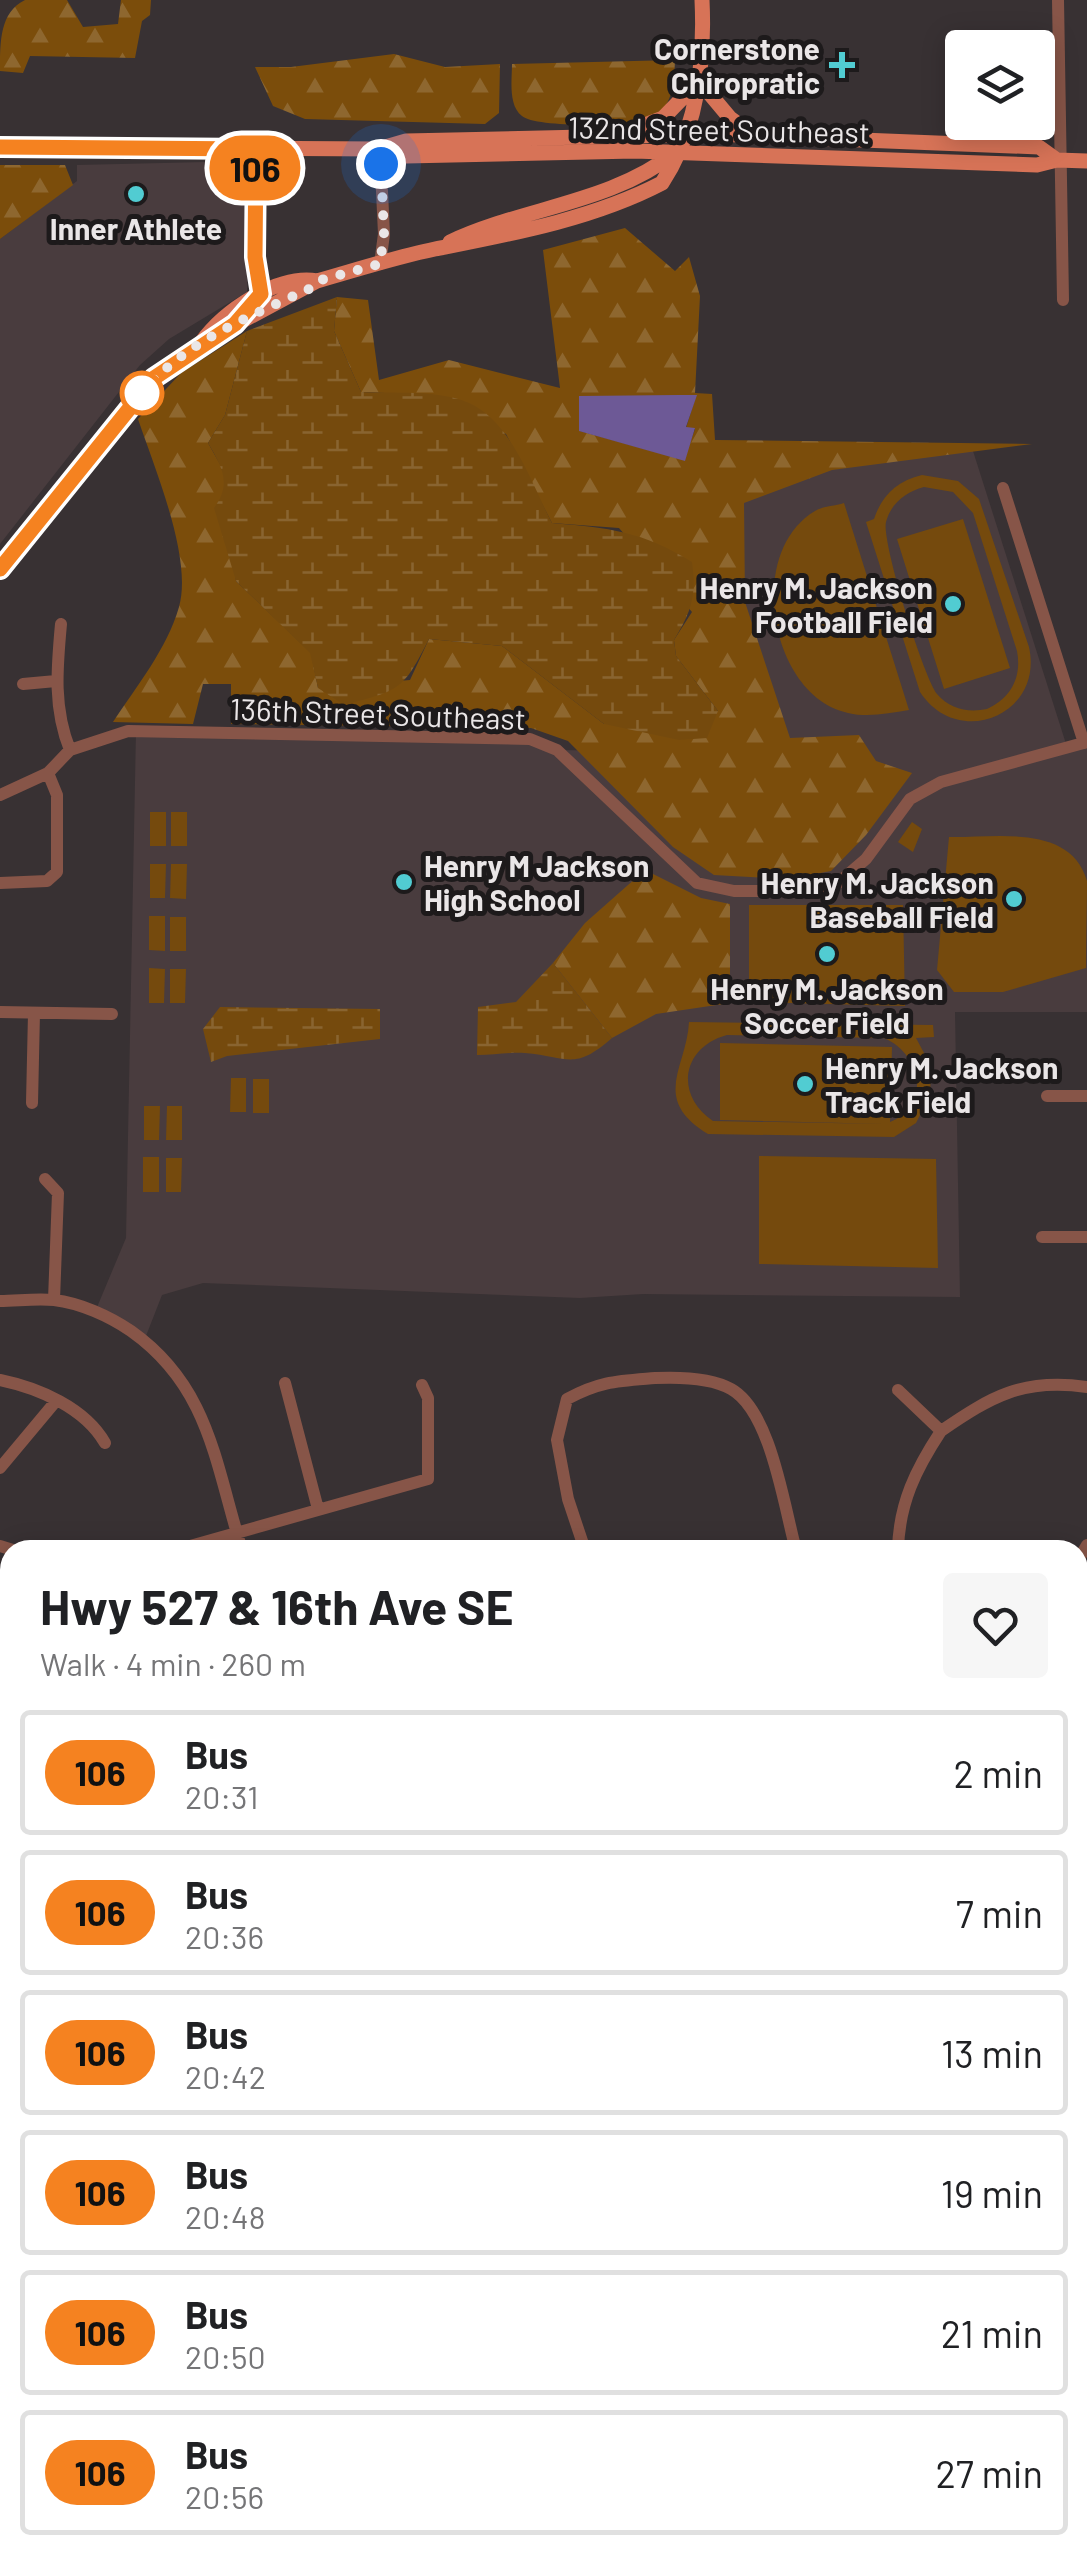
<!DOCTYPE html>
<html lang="en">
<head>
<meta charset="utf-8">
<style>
	:root { --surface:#fff; --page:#f6f6f6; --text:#202124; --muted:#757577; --line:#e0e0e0 }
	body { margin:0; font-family:Barlow,sans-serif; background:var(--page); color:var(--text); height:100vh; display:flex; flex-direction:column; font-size:38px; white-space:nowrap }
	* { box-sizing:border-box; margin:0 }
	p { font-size:32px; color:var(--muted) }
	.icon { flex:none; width:55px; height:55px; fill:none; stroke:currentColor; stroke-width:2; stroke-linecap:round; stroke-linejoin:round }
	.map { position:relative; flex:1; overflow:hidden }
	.panel { position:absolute; left:0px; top:1540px; width:1088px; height:1030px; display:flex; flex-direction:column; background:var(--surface); border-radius:30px 30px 0 0; box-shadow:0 5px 25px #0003 }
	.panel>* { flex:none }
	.badge { padding:0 20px; border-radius:32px; font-size:35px; line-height:65px }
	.controls { position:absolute; left:945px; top:30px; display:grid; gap:20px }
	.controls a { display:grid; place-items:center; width:110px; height:110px; border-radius:10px; background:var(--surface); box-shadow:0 5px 25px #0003; font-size:50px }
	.you { position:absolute; width:50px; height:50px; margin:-25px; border:8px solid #fff; border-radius:50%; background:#1a73e8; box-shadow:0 0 0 15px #1a73e833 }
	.map>.badge { position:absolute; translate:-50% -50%; box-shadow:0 0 0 5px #fff }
	.round { display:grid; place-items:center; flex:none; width:105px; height:105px; border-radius:10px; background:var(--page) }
	.summary { display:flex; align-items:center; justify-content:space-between; height:170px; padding:0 40px }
	h1 { font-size:48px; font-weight:700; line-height:75px }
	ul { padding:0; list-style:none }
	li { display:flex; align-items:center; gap:30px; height:125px; margin:0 20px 15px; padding:0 20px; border:5px solid var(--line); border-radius:10px }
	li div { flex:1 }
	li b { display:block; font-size:38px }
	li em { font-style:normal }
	li .badge { min-width:110px; font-weight:700; text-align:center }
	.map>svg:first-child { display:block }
</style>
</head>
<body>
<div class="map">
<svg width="1087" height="2570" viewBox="0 0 1087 2570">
	<defs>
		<pattern id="forest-firs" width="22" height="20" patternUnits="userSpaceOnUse" patternTransform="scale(2.5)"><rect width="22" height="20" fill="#7b4d0b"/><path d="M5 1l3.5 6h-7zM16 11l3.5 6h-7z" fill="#8e672f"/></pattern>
		<pattern id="wetland-marsh" width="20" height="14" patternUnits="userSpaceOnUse" patternTransform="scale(2.5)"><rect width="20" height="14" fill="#754a0d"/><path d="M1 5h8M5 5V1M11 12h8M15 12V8" fill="none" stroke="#896430"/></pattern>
	</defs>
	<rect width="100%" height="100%" fill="#383133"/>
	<path fill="#493c3e" d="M249,161L247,292L169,339L140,365L0,544V239L77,181V165Z
		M732,449L973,451L1067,747L1087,742V1012H955L960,1297L643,1294L580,1298L203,1283L162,1295L144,1341L95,1312L126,1238L136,731L491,736L558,750L737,753Z"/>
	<path fill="#754a0d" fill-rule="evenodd" d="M922,475L958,481L979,499L1029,647C1044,715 958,750 920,692L866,522L874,519C882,495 897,481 922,475ZM924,487L953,492L973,513L1017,651C1022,677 1011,698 987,709C968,713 950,709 937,694C924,678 881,541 886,522C891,503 906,492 924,487Z
		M844,503L909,710C889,713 869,718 848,713C771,697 744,553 815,511C823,506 835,506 844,503Z
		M963,519L1010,668L944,689L897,539Z
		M150,812H166V846H150Z
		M171,812H187V846H171Z
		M912,822L922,829L913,852L898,842Z
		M949,837C994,838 1071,823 1087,881C1087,906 1086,943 1086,968L1003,992H954L937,970Z
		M150,864H166L165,898H150Z
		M171,864H187L186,899L170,898Z
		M749,905H903L905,1006L749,1002Z
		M149,916H165V951L149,950Z
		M170,917H186V951H170Z
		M149,968L165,969L164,1003H149Z
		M170,969H186L185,1003H170Z
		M689,1022L933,1025L934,1037L916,1038L931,1066L930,1095L916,1123L894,1137L708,1134C650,1099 687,1067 689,1022ZM727,1035L884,1038C920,1053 933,1105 890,1122L892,1047L720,1043V1120L886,1124L713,1121C674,1095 682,1047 727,1035Z
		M231,1078H246V1112H230Z
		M253,1079H269V1113H253Z
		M144,1106H160L159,1140H144Z
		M167,1106H182V1140H166Z
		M759,1156L936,1159L938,1268L759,1264Z
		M143,1157H159V1192H143Z
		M166,1158H182L181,1192H166Z
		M1078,2228L1087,2232V2402L1078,2401Z
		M7,2385L10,2387V2448L0,2439V2400Z"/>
	<path fill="url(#forest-firs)" fill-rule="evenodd" d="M25,0H67L83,27L118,24L121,0H151L150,15L142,21L135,58L30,56L23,73L0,71C0,41 0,12 25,0Z
		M394,54L445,67L500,64L499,113L485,124L305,119L273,106L255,67H291Z
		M675,60C674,81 674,104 654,117C638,127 535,128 522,116C508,105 512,80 512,64Z
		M0,165H65L73,185L0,239Z
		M625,228L675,271L689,257L700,296L695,393L712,394L715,440L1032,444L832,470L744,503L745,602L790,738L859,735L876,761L912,773L866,835L831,871L788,879L714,875L673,847L568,741L531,728L231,724V684H203L193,724L113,722C136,687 167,649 179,607C193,558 154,467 138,419L181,373L247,331L225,415L208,443L225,473L236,581L311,653L318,688L410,680L429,639L502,646L604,724L718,711L676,656L674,640L692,612L619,528L552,523L506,434L434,395L361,392L334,331L337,297L368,300L379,380L449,360L560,388L543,250ZM696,396L686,428L695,429L684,460L580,431L677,398Z
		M645,870L701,898L730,904V1003L656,1014L612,1038L553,963L585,923Z
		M0,2439L10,2448V2557L0,2550Z
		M14,2560H215L220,2570H28Z"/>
	<path fill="url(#wetland-marsh)" d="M337,297L334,331L361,392C395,394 437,389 469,403C512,422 532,485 552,523C609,528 642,531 692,562C697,596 691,612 674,640L676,656L718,711L707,738L679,740L604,724L502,646L429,639C403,690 401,690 344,705L318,688L310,653L236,581L214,508C232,484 222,467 208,443L225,415L247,331Z
		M553,963L612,1038C574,1071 570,1057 525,1053C509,1052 494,1055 477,1055L478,1007L516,1002Z
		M220,1007L380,1009V1039L227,1056L211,1062L203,1029Z"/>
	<path fill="#6d5996" d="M677,395H697L686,427L695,428L685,461L579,431V396Z"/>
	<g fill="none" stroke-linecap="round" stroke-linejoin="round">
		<path stroke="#875548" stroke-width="12" d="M1058,0L1063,300
			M380,149L384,234L380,264
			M1003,488L1084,743
			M61,624C57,668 53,708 70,750
			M23,684L56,681
			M0,795L48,773L70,750L128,731L530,739L557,750L697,883L734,891H803L838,883L866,859L910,799L941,782L1087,742
			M0,883L47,881L57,872V795L48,773
			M0,1012L112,1014
			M1047,1096H1087
			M32,1103L34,1013
			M45,1179L58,1193L54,1300
			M1042,1237H1087
			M0,1301C17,1301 36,1298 54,1300C80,1303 109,1316 131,1331C210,1387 215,1464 242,1550
			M0,1380C39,1388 85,1408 105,1443
			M285,1383L318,1509
			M898,1390L941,1431C992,1396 1023,1378 1087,1387
			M0,1468L56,1401
			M0,1546L13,1550
			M176,1550L428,1479V1398L422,1385
			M585,1550L568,1499L557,1440L567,1399C600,1381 618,1381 655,1378C678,1377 710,1377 731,1389C771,1411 784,1507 796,1550
			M836,1550L866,1546L969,1550
			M898,1550C899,1503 916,1469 941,1431
			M1078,1560L1087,1545
			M0,1641L10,1642
			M0,1793L10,1791
			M1080,1809L1087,1822
			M0,1942L10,1939
			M1078,2030L1087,2036
			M0,2064H10
			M1078,2117L1087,2122
			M1078,2152L1087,2160
			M0,2301L10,2308
			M0,2371L10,2354
			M317,2560L323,2570
			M710,2570L712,2560
			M1023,2570L1024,2560"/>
		<path stroke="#d77357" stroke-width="15" d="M699,81L730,118L753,135
			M632,130L663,118L699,81
			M0,147L380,149L406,156L635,151L1037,165L1057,160L1087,161
			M382,148L406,141L715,134L1039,147L1057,160
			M256,149L255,257L261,294
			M450,242C524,207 610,204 676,152
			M201,343C223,312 277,274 317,281C356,270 396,257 435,249C511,234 593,219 662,183C698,129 705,63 702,0
			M0,569L155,378L201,343L317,281"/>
	</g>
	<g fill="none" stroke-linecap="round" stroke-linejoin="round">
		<g stroke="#fff" stroke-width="22">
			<path id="line" d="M0,147L256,149L255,257L261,294L235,324L154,378L0,569"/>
		</g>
		<use href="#line" stroke="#f58220" stroke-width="15"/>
		<path stroke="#eae6e7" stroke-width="10" stroke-dasharray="0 18" d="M142,393C184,342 251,316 309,289L317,281L380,264L384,234L381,164"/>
	</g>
	<g fill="#51ccd2" stroke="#1d1a1b" stroke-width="4">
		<path d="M837 50h10v10h10v10h-10v10h-10v-10h-10v-10h10z"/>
		<circle cx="136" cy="194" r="10"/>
		<circle cx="953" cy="604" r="10"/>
		<circle cx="404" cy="882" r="10"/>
		<circle cx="1014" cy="899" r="10"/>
		<circle cx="827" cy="954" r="10"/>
		<circle cx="805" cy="1084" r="10"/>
	</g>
	<circle fill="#fff" stroke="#f58220" stroke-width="5" cx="142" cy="393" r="20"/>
	<g text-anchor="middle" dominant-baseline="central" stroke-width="10" stroke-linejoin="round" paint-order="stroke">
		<g font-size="30" font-weight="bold" fill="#eae6e7" stroke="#1d1a1b" text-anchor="end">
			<text x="820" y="48">Cornerstone<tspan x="820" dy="34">Chiropratic</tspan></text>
			<text x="136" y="228" text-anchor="middle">Inner Athlete</text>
			<text x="933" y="587">Henry M. Jackson<tspan x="933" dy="34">Football Field</tspan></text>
			<text x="424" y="865" text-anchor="start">Henry M Jackson<tspan x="424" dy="34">High School</tspan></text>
			<text x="994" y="882">Henry M. Jackson<tspan x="994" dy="34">Baseball Field</tspan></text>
			<text x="827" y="988" text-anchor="middle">Henry M. Jackson<tspan x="827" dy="34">Soccer Field</tspan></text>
			<text x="825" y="1067" text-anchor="start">Henry M. Jackson<tspan x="825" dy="34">Track Field</tspan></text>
		</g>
		<g font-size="30" fill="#eae6e7" stroke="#1d1a1b">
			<text transform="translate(719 129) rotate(1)">132nd Street Southeast</text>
			<text transform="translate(378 713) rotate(2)">136th Street Southeast</text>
		</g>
	</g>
</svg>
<div class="controls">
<a><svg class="icon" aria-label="layers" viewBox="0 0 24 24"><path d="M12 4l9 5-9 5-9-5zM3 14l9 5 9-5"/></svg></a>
</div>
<div class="you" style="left:381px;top:164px"></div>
<b class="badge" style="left:255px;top:168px;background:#f58220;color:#111">106</b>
<section class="panel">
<div class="summary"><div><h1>Hwy 527 &amp; 16th Ave SE</h1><p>Walk · 4 min · 260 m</p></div><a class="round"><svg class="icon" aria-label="heart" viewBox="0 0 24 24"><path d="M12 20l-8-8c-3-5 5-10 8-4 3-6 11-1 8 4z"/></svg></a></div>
<ul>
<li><span class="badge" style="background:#f58220;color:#111">106</span><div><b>Bus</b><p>20:31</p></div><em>2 min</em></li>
<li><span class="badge" style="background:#f58220;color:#111">106</span><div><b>Bus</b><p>20:36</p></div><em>7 min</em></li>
<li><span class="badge" style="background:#f58220;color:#111">106</span><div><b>Bus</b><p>20:42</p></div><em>13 min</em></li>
<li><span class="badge" style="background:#f58220;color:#111">106</span><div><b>Bus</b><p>20:48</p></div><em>19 min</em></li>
<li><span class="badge" style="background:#f58220;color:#111">106</span><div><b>Bus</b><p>20:50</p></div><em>21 min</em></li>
<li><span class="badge" style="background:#f58220;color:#111">106</span><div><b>Bus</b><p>20:56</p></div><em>27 min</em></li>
</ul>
</section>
</div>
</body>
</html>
